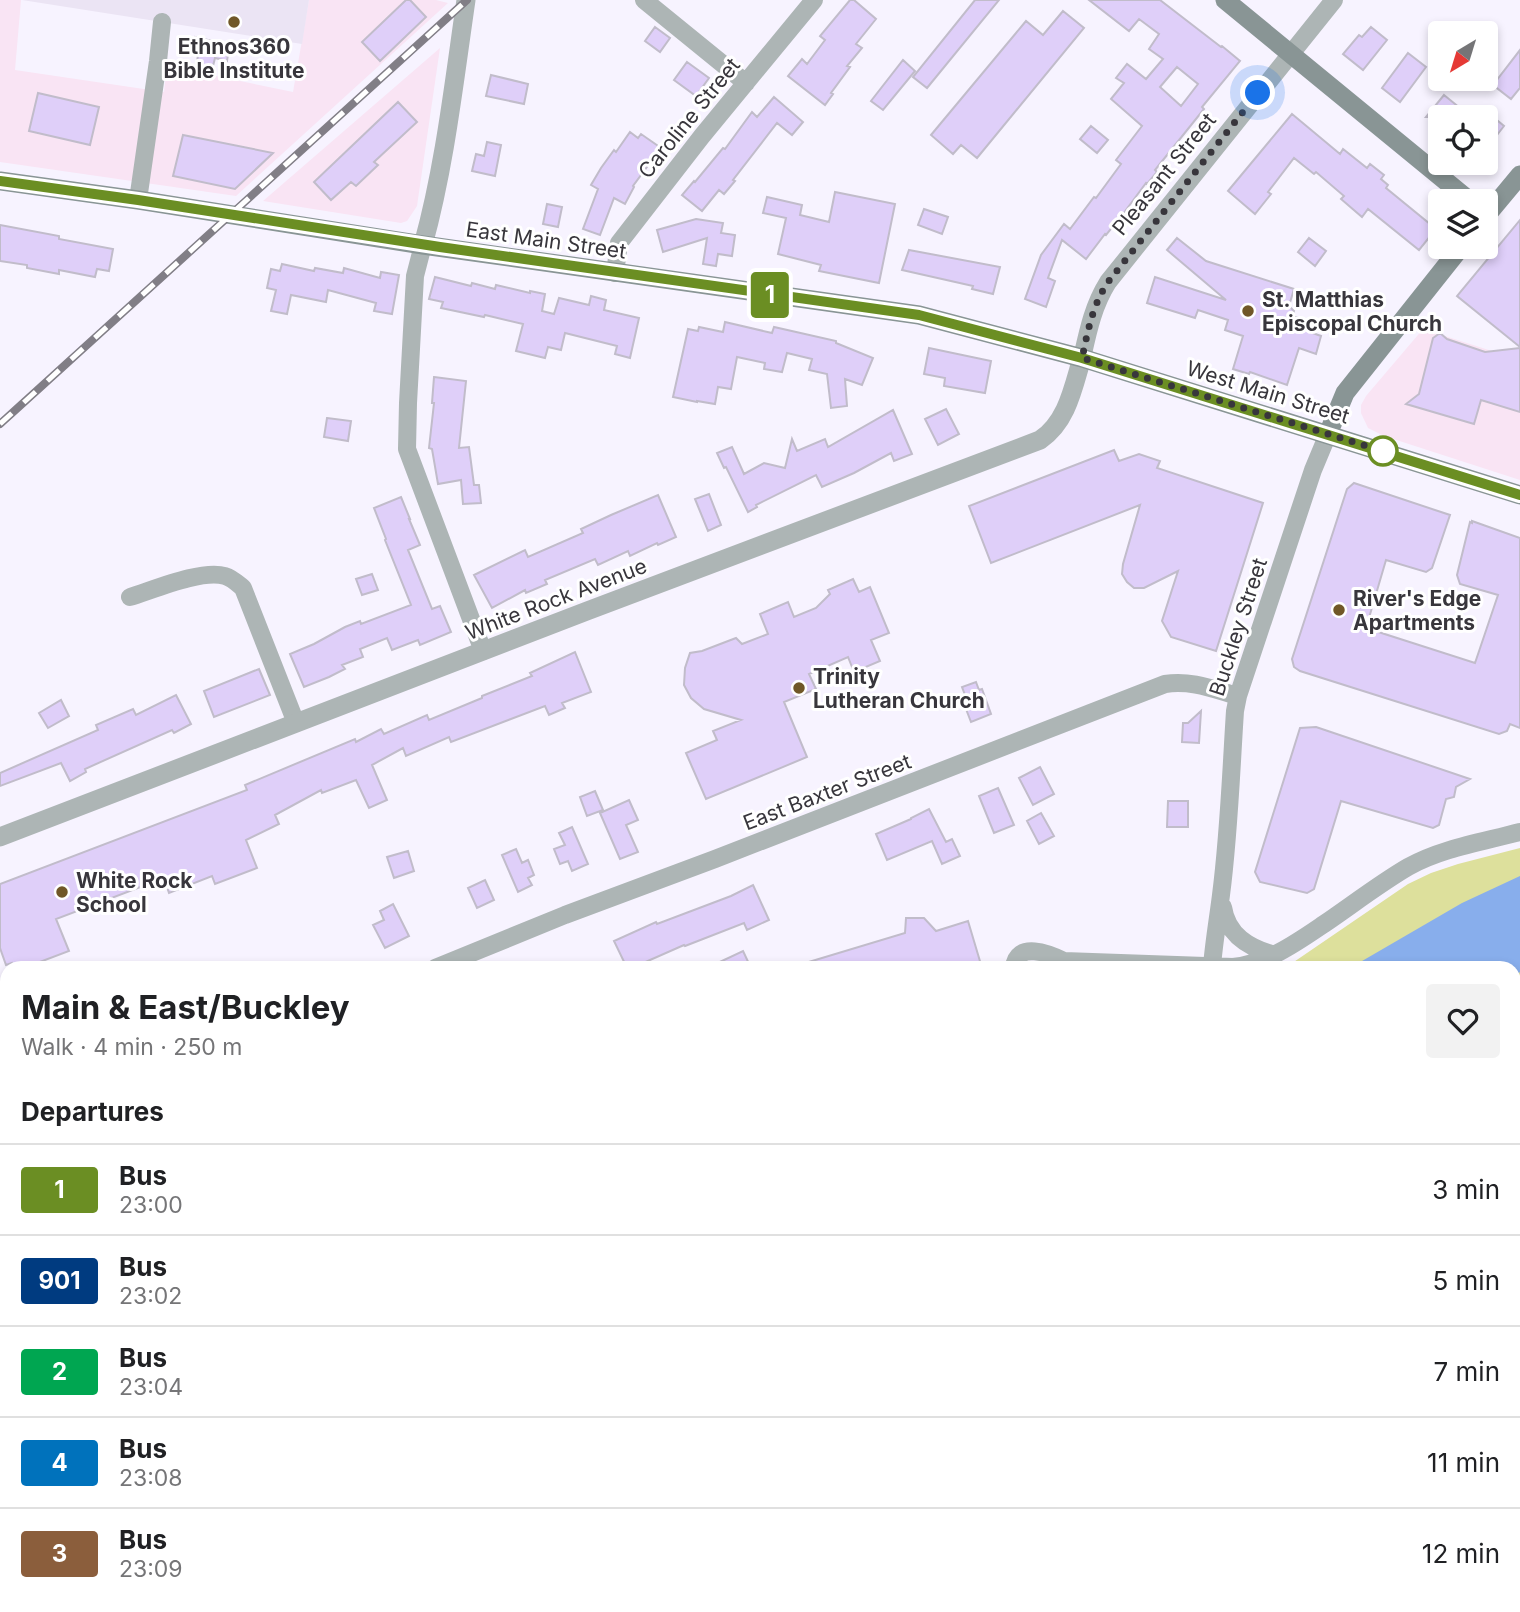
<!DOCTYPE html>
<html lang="en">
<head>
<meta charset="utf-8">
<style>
	:root { --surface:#fff; --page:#f2f2f2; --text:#202124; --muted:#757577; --line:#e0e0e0 }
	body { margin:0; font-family:Inter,sans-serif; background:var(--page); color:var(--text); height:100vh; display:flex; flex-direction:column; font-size:26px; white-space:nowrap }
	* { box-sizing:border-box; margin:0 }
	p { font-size:23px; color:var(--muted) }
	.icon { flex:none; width:38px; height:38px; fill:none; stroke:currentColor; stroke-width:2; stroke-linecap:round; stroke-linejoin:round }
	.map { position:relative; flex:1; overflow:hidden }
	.sheet { position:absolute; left:0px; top:961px; width:1521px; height:653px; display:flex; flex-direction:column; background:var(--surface); border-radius:21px 21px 0 0; box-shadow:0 4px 10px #0003 }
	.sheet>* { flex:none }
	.badge { padding:0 14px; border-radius:5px; font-size:24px; line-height:46px }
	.needle { width:46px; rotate:218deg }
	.controls { position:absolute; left:1428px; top:21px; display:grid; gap:14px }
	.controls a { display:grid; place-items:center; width:70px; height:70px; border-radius:7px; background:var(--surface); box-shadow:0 4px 10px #0003; font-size:35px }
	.you { position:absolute; width:35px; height:35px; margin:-18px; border:5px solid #fff; border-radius:50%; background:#1a73e8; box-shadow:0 0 0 10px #1a73e833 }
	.map>.badge { position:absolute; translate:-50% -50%; box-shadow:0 0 0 4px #fff }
	h2 { padding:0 21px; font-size:26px; line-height:63px }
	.round { display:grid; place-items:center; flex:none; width:74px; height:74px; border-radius:7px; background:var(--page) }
	.overview { display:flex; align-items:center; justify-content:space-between; height:119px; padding:0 21px }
	h1 { font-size:33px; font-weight:700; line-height:52px }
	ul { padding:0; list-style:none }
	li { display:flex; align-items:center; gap:21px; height:91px; padding:0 21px; border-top:2px solid var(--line) }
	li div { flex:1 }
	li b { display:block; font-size:26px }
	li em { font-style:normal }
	li .badge { min-width:77px; font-weight:700; text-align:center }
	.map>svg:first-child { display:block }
</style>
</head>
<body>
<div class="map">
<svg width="1520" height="1612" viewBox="0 0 1520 1612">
	<rect width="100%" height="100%" fill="#f7f3ff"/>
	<path fill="#f9e4f4" d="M0,0H21L15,70L164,92L167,66L293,92L309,0H436L448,3L236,196L0,162Z
		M440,48L417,206L407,221L401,223L263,201Z
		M1423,329L1520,360V480L1384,436L1368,428L1361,413V405L1366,396Z
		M1520,1098V1466L1514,1467V1100Z"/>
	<path fill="#fbe4f1" d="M440,1607V1606L1160,1607L1155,1612H417Z"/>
	<path fill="#ebe4f4" d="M22,0H309L302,44Z"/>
	<path fill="#dde09c" d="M1520,848V1098L1514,1100V968H1285L1408,884L1431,873L1458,864Z
		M0,1071L7,1077V1606L440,1607L417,1612H0Z"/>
	<path fill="#88aeec" d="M1520,876V972L1514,977V968H1350L1462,903Z
		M7,1320V1570L0,1571V1321Z"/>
	<path fill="#dfcff9" stroke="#c1bcca" stroke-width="2" fill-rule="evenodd" d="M406,0H410L426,17L380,61L362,42Z
		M850,0H854L876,19L856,44L862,48L847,66L850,67L831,93L833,94L825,105L788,76L802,59L807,64L825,40L820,36Z
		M975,0H999L927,88L913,77Z
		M1089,0H1160L1221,47L1222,46L1240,61L1202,107L1204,109L1155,170L1157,172L1147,184L1146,183L1123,214L1106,235L1105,234L1086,259L1062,240L1048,278L1055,281L1046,307L1025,299L1041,255L1064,224L1070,229L1094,197L1096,198L1121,164L1116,160L1142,126L1111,99L1124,83L1116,78L1127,64L1146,79L1163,59L1149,49L1159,34L1139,19L1129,31ZM1177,67L1198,84L1181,106L1160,87Z
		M1063,11L1084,28L977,158L961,145L953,154L931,135L1026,21L1043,35Z
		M655,27L670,38L660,52L645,41Z
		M1371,27L1387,40L1363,70L1343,54L1359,35L1362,37Z
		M195,37L217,42V45L229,48L227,61L215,58L211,74L195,70L198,56L191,55Z
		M1520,50V88L1511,99L1493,85Z
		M1408,53L1426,67L1400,102L1382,88Z
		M903,60L915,71L883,110L871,101Z
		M687,62L709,78L696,96L674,80Z
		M491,75L528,84L524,104L486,96Z
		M38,93L99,107L90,145L29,131Z
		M1444,95L1471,117H1426Z
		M774,97L803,122L792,135L777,123L733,180L735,181L724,194L719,190L702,211L682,195L694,181L695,182L723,148L725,149L752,112L757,117Z
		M398,102L417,122L374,162L378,165L356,186L351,182L331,200L314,182Z
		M1486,111L1504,126L1486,149Z
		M1292,114L1340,154L1343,149L1367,168L1370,164L1384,175L1381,179L1388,185L1386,188L1436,229L1419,250L1368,209L1362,217L1341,199L1344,196L1316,172L1314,174L1294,158L1268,192L1271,194L1255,214L1228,191Z
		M1091,126L1108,140L1097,153L1080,139Z
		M630,132L638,138L641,134L661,148L633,186L634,187L625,204L614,198L600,235L583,229L598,189L591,185L601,168L614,150L616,152Z
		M183,135L273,153L235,189L173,176Z
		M487,142L501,145L495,176L472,171L476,154L484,156Z
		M835,192L895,204L879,283L819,271L821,265L778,254L786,218L763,213L767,197L802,205L800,215L829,222Z
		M547,204L562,207L558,227L543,224Z
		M924,209L948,217L942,234L918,225Z
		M696,219L723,223L721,233L735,235L732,256L718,254L716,266L703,264L707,238L663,252L657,230Z
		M1520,220V347L1457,296Z
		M0,225L59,236V239L113,249L109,271L97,269L95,277L59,270V274L27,268V265L0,261Z
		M1177,238L1206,261L1294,289L1289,306L1294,311L1292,316L1303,319L1302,322L1306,324L1304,330L1321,336L1316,354L1299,348L1287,385L1250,372L1249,374L1233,369L1243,336L1225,330L1228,320L1198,310L1195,318L1147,303L1155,277L1226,300L1167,250Z
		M1309,238L1326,251L1315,266L1298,252Z
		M909,250L1000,267L993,294L972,289L973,286L902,270Z
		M282,264L314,271L315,268L343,273L344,268L380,278L381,272L399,275L392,314L374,311L376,303L328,290L326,302L291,295L287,314L271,311L276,290L267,288L271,269L280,271Z
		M435,277L471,286L472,283L495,289L496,285L530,293V291L545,294L542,311L554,314L559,298L589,305L591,296L606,300L604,310L639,318L630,358L615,354L617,346L565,333L561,350L548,347L545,358L516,351L523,324L485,315L484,317L441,308L443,302L429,299Z
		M725,322L772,333L774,327L836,341V343L873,358L862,385L845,379L847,406L831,408L827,374L809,370L812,359L787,353L782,372L764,369L765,363L737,357L731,389L718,387L715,404L697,401V402L673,397L688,329L698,331L699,327L723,332Z
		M1440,333L1447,339L1485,352L1520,348V412L1481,400L1474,424L1406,404L1419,394L1433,338Z
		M929,348L991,361L985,393L944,386L945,378L924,374Z
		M434,377L466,381L459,448L469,447L474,485H479L481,503L463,504L461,480L438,484L432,449L429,448L434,403H432Z
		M946,409L959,434L938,445L925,419Z
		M893,410L912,454L894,461L891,453L854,473L822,487L816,475L756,505L757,507L748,512L726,467L724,468L717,453L732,447L744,474L764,463L785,468L792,439L797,451L825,439L828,447Z
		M327,418L351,421L348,441L324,437Z
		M1114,450L1119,461L1139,454L1160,461L1157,468L1263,503L1216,651L1171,637L1162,621L1178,571L1144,588H1134L1127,582L1122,574L1123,564L1140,505L991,563L969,506Z
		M1354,483L1450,515L1432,568L1426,572L1386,560L1366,628L1475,663L1498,595L1460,584L1457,575L1470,522L1472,523V521L1520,538V728L1510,724L1507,731L1499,734L1300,671L1294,667L1292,659L1347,489Z
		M709,494L721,525L708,531L695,499Z
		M658,495L676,537L658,545L657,543L630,556L628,551L598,565L595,559L545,580L547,584L526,593L525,590L492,608L474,575L525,550L528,557L583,533L581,529L611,515Z
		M401,497L410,519H409L420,545L408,550L432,609L440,606L451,632L420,645L418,640L392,650L387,638L360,649L363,657L342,665L345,669L329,677L304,687L290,654L314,644L345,627L360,621L361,624L411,605L385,540L386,539L374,508Z
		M372,574L378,590L362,595L356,579Z
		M853,579L859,592L870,587L889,633L871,640L880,661L854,672L848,657L809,674L816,689L784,702L807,757L706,799L686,753L717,740L713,731L741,720L704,709L691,698L684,685L685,668L690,653L702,651L736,638L742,644L768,634L760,614L788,602L794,617L816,608L830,594L828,590Z
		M575,652L591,692L562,703L565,708L549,715L545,706L451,742L449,737L406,756L403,748L372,765L387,800L369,808L356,780L322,793L321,790L275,815L279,824L246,840L257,868L215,884L212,876L169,893L164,878L56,919L69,951L24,968H14L12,963L6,965L0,948V884L247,790L245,785L355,739L356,742L381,729L384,734L427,715L429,720L482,698V696L532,676L530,673Z
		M259,669L270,695L214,717L204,691Z
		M976,682L979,690L982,689L991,714L971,722L961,696L965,695L962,687Z
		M176,695L191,724L174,733L172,730L85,769L86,772L70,781L61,763L0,786V773L98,730L96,725L133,709L136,715Z
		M61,700L69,716L48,728L39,713Z
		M1201,711L1199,743L1182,742L1183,723H1188Z
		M1316,727L1470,779L1456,787L1454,797L1446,799L1439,825L1433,828L1341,801L1314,889L1307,893L1260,882L1255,872L1300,728Z
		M1040,767L1054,794L1033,805L1019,778Z
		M998,788L1014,825L994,833L979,796Z
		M595,791L603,810L587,816L580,797Z
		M629,800L638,820L626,825L638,852L620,859L600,813Z
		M1168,801H1188V827H1167Z
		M929,809L946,842L952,839L960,856L942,864L932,841L887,860L876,834L911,819V818Z
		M1041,813L1054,836L1039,844L1027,821Z
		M572,827L588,864L572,871L568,861L560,864L554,849L565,845L559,833Z
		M516,849L522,863L528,860L534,875L528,878L532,885L518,892L502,855Z
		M408,851L414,871L394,878L387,857Z
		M485,880L494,900L477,908L468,888Z
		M753,885L769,920L747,930L744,923L685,946L684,945L632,968H627L614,941L656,922L657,924L731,896Z
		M393,904L409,936L385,948L373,925L384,920L380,911Z
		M906,918H924L936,931L968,921L982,968H802V964L905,933Z
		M743,951L751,968H707Z"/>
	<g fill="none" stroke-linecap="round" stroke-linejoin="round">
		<path stroke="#adb5b5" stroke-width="18" d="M644,0L746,83
			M138,200L158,61L162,22
			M423,245L415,276L408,403L407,449L483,651
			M615,273L619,243L702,136L814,0
			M1082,358C1088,331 1093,306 1108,282L1334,0
			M130,597C153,590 202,569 225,576C232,578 237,583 243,588L296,723
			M1223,907C1227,935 1249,948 1275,955
			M1212,966C1214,942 1218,919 1221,895C1229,834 1231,772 1235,711L1238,696L1313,470L1328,434
			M435,968L565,915L715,859L1165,684C1191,680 1213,689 1238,696
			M1014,968C1016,940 1050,954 1064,961L1233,967C1268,963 1296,943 1324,924C1352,905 1379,884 1408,867C1442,848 1483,842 1520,832
			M0,1047L7,1054
			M1391,1606L1393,1612"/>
		<path stroke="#adb5b5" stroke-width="19" d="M423,245C445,165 454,82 466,0
			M0,837L587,611L1040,440C1067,422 1073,388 1082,358"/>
		<path stroke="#899595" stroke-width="19" d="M1225,0L1470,201
			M0,181L138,200L423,245L919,315L1082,358L1520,495
			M1486,216L1520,175
			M1328,434L1345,393L1461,247
			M1514,1480L1520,1479
			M1176,1612L1181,1606"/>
		<g stroke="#817e86" stroke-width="8">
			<path id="rail" d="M0,424L467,0"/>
		</g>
		<use href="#rail" stroke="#fff" stroke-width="5" stroke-dasharray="16" stroke-linecap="butt"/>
	</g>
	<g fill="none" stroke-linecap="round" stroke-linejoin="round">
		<g stroke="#fff" stroke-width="16">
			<path id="line" d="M0,181L138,200L440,247L919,315L1082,358L1520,495"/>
		</g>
		<use href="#line" stroke="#6b8e23" stroke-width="10"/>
		<path stroke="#38363c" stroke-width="7" stroke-dasharray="0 12.6" d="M1258,93L1108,282C1092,306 1088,331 1082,358L1383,451"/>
	</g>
	<g fill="#705728" stroke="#fff" stroke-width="2.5">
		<circle cx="234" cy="22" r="7"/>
		<circle cx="1248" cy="311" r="7"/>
		<circle cx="1339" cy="610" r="7"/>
		<circle cx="799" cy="688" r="7"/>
		<circle cx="62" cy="892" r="7"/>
	</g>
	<circle fill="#fff" stroke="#6b8e23" stroke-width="3.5" cx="1383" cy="451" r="14"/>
	<g text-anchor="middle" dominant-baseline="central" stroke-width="6" stroke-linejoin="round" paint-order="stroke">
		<g font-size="21" font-weight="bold" fill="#38363c" stroke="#fff" text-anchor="start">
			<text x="234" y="46" text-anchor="middle">Ethnos360<tspan x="234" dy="24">Bible Institute</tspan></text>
			<text x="1262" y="299">St. Matthias<tspan x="1262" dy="24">Episcopal Church</tspan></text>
			<text x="1353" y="598">River's Edge<tspan x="1353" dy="24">Apartments</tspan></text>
			<text x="813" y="676">Trinity<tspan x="813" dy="24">Lutheran Church</tspan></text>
			<text x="76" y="880">White Rock<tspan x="76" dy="24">School</tspan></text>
		</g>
		<g font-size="21" fill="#38363c" stroke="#fff">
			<text transform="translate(689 118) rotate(-51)">Caroline Street</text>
			<text transform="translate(1164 174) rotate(-51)">Pleasant Street</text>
			<text transform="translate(546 240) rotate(8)">East Main Street</text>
			<text transform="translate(1268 392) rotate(17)">West Main Street</text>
			<text transform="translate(556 599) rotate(-21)">White Rock Avenue</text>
			<text transform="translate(1238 627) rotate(-72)">Buckley Street</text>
			<text transform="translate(827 792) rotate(-21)">East Baxter Street</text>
		</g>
	</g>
</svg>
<div class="controls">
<a><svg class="needle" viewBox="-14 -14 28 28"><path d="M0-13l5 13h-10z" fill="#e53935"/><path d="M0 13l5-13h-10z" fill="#757577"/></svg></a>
<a><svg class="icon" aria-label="locate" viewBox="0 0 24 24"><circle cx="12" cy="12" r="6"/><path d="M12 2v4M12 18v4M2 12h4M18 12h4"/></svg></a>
<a><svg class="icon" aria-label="layers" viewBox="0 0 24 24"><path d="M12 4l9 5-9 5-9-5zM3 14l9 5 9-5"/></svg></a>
</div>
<div class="you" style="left:1258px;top:93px"></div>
<b class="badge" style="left:770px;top:295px;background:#6b8e23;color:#fff">1</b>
<section class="sheet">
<div class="overview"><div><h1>Main &amp; East/Buckley</h1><p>Walk · 4 min · 250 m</p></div><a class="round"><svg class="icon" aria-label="heart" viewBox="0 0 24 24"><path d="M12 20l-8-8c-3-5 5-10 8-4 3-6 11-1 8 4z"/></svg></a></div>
<h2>Departures</h2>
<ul>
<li><span class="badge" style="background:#6b8e23;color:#fff">1</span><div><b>Bus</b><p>23:00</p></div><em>3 min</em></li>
<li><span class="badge" style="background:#003b80;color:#fff">901</span><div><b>Bus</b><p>23:02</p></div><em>5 min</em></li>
<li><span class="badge" style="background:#00a651;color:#fff">2</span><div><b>Bus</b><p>23:04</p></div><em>7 min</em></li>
<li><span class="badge" style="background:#0072bc;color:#fff">4</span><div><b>Bus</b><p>23:08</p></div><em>11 min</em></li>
<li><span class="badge" style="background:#8b5e3c;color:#fff">3</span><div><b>Bus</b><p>23:09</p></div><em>12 min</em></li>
</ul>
</section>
</div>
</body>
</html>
